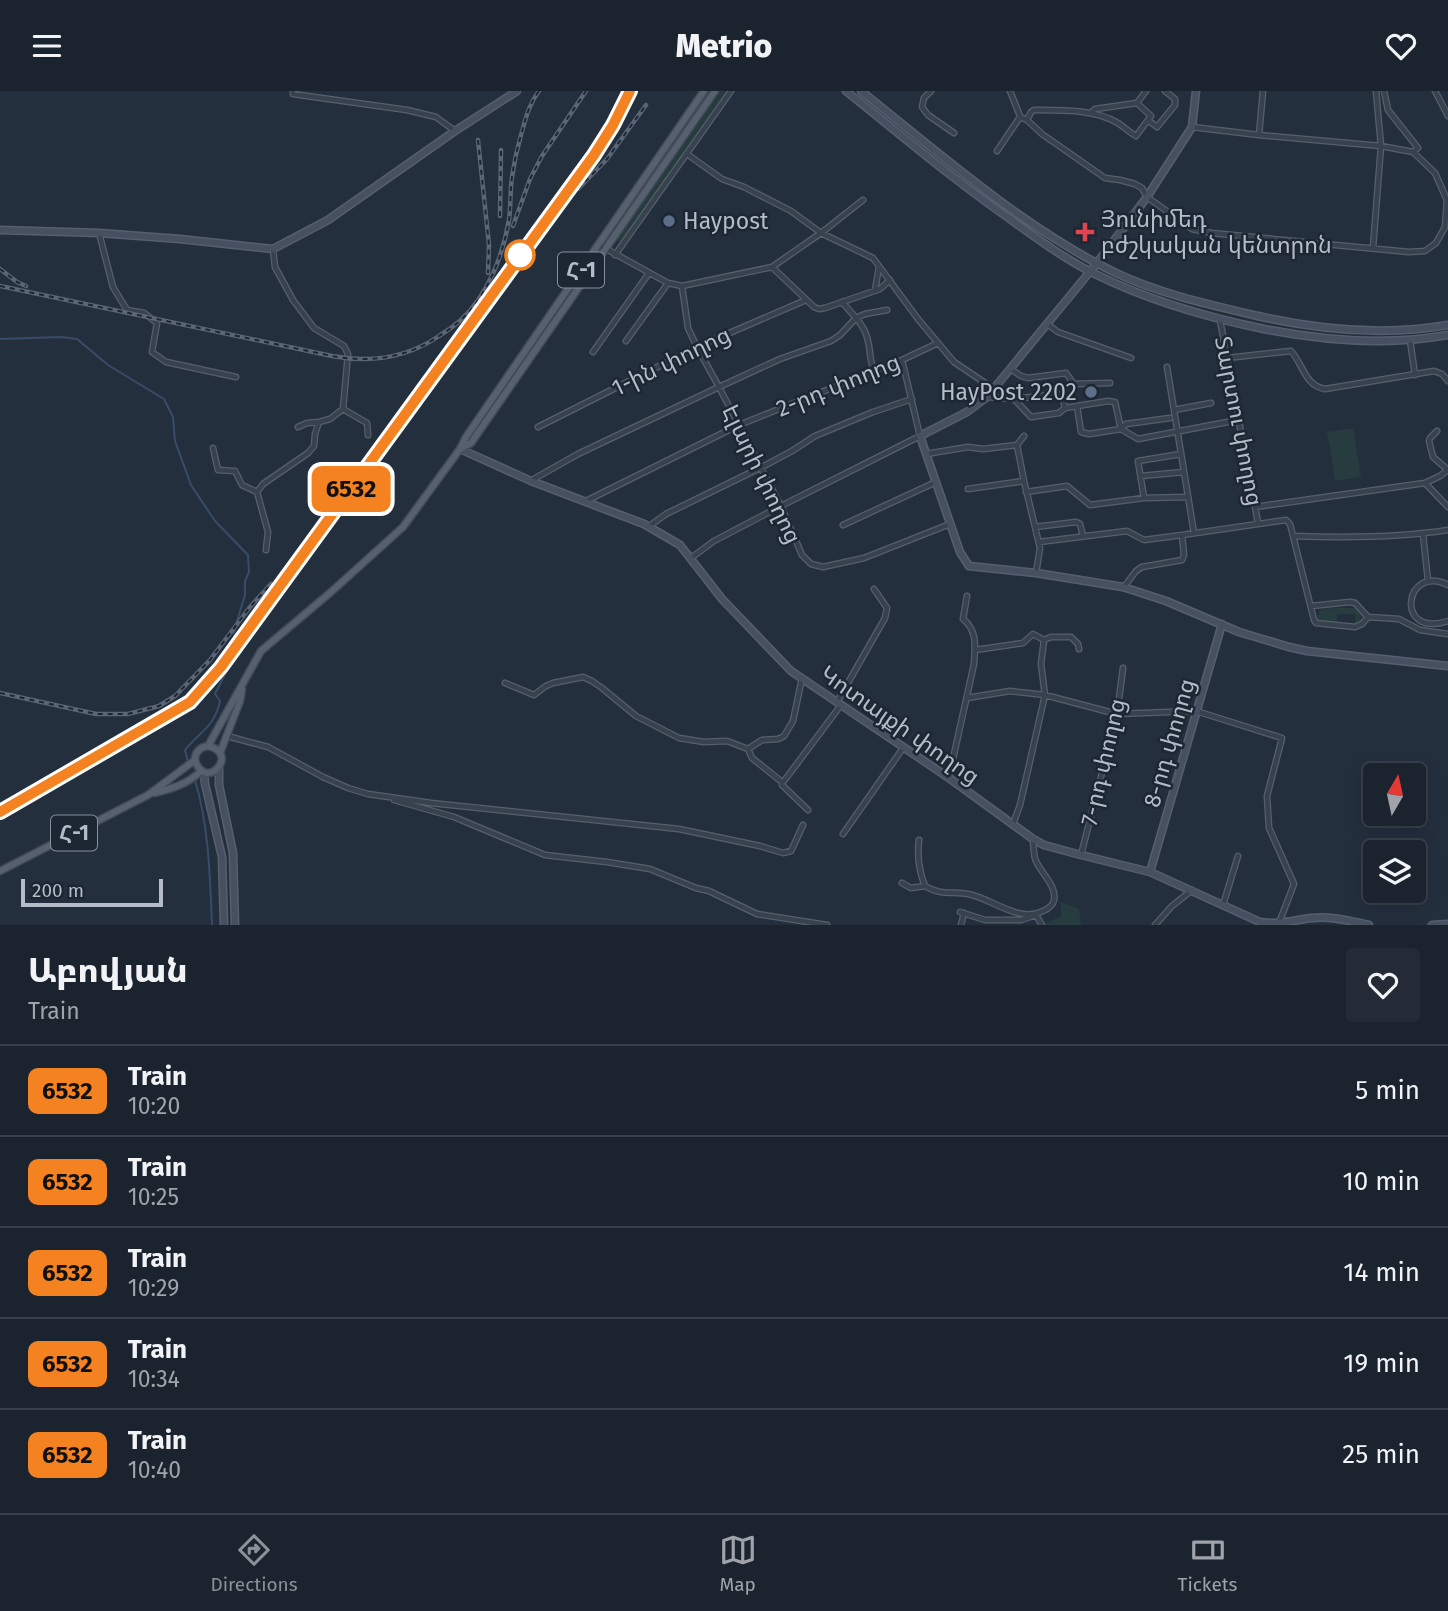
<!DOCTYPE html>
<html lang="en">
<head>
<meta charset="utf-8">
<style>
	:root { --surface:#1b232e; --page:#242b36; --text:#f1f3f6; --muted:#a0a4aa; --line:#39404a; --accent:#8c9099 }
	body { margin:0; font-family:"Fira Sans","Noto Sans Armenian",sans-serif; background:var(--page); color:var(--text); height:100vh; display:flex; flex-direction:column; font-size:26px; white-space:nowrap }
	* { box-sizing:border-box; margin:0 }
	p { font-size:23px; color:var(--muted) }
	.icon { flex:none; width:38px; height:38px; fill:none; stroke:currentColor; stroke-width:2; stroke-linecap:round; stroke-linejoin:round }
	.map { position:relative; height:834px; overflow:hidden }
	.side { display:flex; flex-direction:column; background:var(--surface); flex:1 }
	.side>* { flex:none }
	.badge { padding:0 14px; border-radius:10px; font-size:24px; line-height:46px }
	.needle { width:46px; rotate:9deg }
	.tools { position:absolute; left:1363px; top:672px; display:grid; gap:14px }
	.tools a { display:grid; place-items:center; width:63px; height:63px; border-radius:7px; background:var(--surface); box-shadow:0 4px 18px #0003,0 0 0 2px var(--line); font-size:35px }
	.scale { position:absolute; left:21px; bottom:18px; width:142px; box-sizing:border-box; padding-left:7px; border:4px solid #b4bcc9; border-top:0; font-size:19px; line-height:24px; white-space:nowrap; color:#b4bcc9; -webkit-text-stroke:5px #1d2633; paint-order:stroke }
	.map>.badge { position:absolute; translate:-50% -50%; box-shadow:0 0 0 4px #fff }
	.round { display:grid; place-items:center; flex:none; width:74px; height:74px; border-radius:7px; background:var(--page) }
	.summary { display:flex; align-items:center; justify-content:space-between; height:119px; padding:0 28px }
	h1 { font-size:33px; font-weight:800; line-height:52px }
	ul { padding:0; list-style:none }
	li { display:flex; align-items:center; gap:21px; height:91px; padding:0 28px; border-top:2px solid var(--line) }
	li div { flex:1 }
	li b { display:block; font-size:26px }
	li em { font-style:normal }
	li .badge { min-width:77px; font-weight:700; text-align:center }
	header { display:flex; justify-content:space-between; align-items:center; height:91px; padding:0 28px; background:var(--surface); font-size:32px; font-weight:800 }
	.dock { display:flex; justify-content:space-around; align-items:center; height:98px; border-top:2px solid var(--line); background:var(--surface); font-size:19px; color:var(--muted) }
	.dock a { display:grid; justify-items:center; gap:4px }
	.dock .selected { color:var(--accent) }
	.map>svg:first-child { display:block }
</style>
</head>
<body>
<header><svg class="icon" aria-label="menu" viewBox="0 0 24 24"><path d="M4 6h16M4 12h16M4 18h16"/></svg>Metrio<svg class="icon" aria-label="heart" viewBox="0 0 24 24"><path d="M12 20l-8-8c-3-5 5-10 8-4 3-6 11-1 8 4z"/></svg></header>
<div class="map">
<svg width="1448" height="834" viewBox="0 0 1448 834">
	<rect width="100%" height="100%" fill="#242f3e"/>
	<path fill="#263c3f" d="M719,0H727L624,150L622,152L618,151L617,147Z
		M1353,337L1361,386L1335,390L1327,341Z
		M1336,517H1354L1361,524L1360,530L1355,532V523H1337V532L1321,531L1317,528L1319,521L1323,518Z
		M1061,811L1079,818L1081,834H1040L1061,826Z"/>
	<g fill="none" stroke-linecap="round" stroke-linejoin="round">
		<path stroke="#394c67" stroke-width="2" d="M0,248L61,246L77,248L108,274L164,308L173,326L175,350L191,394L215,430L248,464L249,481L245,490V504L235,537L232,569L215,603L220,610C214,637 200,640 185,659L188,671
			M195,689C209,736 210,786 212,834"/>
		<g stroke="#565f6c" stroke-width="7">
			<path id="street" d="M293,0V3L407,19L436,26L455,40
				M931,0L924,7L922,16L928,24L954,42
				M1010,0L1020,25
				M1384,0L1388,19L1418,57L1413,61
				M1435,0L1448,25
				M1091,22L1095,18L1137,12
				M1027,29L1042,43L1105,87L1120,89L1135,93L1142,97L1147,106L1192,138L1211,142L1409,161L1425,160L1436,152L1445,136L1447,109L1435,82L1413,61L1381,55L1259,44L1192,36
				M1148,29L1157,36L1175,14V8L1165,0
				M1259,44L1263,0
				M997,60L1020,26L1027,29L1031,21L1034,19C1060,19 1094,18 1118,32C1124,36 1129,41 1136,45L1151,25L1137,12L1146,0
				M687,63L722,88L744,96L791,120L821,142L873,167L918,228L954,271L994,298
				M99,142L113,196L127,219L144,222L157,232L152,261L166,271L236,286
				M599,154L668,192L682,195L772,176L821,142L863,109
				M1373,157L1381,55L1376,0
				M615,164L731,0
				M772,176L814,216L819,218L825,217L880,198L890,189
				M682,195L688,237L697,256L719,296L781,415L802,464L811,473L823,476L864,467L950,433
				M875,199L879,176
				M842,211C852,223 865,234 868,250C871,261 869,269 874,279
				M1220,229L1258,432
				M1047,233L1058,241L1131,267
				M1410,249L1415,284
				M626,250L668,192
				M593,261L649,182
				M1227,267L1291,260C1303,273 1305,295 1325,298L1434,280L1442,283L1448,290
				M1167,276L1174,319
				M1011,278L1021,285L1028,287L1066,282L1074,293L1110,292
				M987,306L1014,308L1057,303L1062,304L1065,317L1108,310L1115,311L1121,338L1138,348L1238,329
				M1015,309L1031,326L1059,322L1065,317
				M1077,315L1081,341L1089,343L1121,338L1126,333L1170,327
				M343,318L367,332L368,344
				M298,336L307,332L319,331
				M538,336L697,256L806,209
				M1437,340L1430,347L1429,350L1433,366L1448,379
				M1017,354L1024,390L1040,457L1036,482
				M213,357L218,379L235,380L242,394L257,401
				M926,363L968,356L983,358L1017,354L1024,345
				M1141,385L1184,381
				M532,389L578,363L719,296L780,268L831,250L840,244L856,227L865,223L887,219
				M1425,392L1440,385L1448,379
				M968,398L1024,390
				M1026,401L1067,395L1090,414L1144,407L1188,406
				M1144,407L1138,370L1181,363
				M586,410L739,334L902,269L938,252
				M1255,416L1425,392L1448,416
				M843,434L936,391
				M648,436L666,423L760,377L792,360L815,345L873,321L912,308
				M1035,436L1076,431L1080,433L1083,445
				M1194,442L1174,319L1211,312
				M1423,443L1428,490
				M1293,445C1345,447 1397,447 1448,439
				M1039,451L1127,440L1144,449L1182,444
				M266,459L268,441L257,401L263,393L308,362L314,355L315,343L319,331L330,328L343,318L348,263L344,255L314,237L293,209L275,176L273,158
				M691,467L714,450L781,415L920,345L902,269
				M1448,494C1404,472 1394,548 1448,530
				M1124,496L1136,480L1142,476L1182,469L1184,464L1182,444L1286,429L1290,433L1314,529L1316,532L1355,536L1362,533L1368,526L1399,528L1420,539L1448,543
				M1311,515L1350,511L1355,512L1368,526
				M975,559L1023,552L1033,543L1044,549L1051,546H1071L1078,553L1079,558
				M505,592L534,604L546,595L553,592L583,586L592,590L602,597L636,625L679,647L704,651L727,650L748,658L762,649L778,648L784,645L793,630L802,587
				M967,607L1010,600L1045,604L1117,623L1196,620L1282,647L1267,705L1269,737L1294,793L1279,832
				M837,611L885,527L887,517L874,498
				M227,645L268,656L323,686L348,697L368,703L431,712L679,738L760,755L783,762L791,760L803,734
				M748,658L752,667L782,691L784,690L841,614
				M949,686L974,573C975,556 978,540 963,528L967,505
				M782,691V694L808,719
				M394,709L454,726L545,764L607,771L650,778L696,797L709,800L757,823L827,834
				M1013,733L1020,714L1045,604L1041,573L1044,549
				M843,743L903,657
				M919,749C917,765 919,780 925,795C943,806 954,799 972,804C993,809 1020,832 1043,820C1048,818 1053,815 1054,809C1057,795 1041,782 1036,770C1033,764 1034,756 1033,749
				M1081,764L1117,623L1123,577
				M902,792L911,797L925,795
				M1223,814L1238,765
				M960,821L985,829H1021L1036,824L1042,834
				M961,834L964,822
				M1155,834L1172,815L1192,799"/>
		</g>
		<g stroke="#565f6c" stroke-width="9">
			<path id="secondary" d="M846,0C901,44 955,90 1013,130C1039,149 1065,168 1093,182C1147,209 1205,226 1264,238C1325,250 1387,255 1448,244
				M861,0C940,63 1025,138 1116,182C1160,203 1211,214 1258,225C1320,239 1385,245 1448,234
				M1196,0L1192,36L1147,106L1097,172L987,306L967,321L920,345L960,461L969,475L1036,482L1123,496L1166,510L1239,541L1289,556L1307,560L1448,575
				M0,139L99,142L180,148L273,158L328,129L455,40L517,0
				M460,358L531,390L644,433L680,454L722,508L791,580L949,687L1033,748L1044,754L1077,763L1150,781L1260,831C1279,834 1294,829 1312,827C1331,825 1350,830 1369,834
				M219,677V694L233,762L235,834
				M204,681L205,693L222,766L224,834
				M1150,781L1222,533
				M1432,834L1448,833"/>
		</g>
		<g stroke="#414a57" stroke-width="9">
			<path id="primary" d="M462,357L471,352L715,0
				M220,662L240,610L242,598
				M195,669C205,702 241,662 208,655
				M154,702C171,698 188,693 201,680
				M0,780L148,704L195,669C195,661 200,656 208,655L261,560L331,501L403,436L460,358L466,346L704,0"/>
		</g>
		<use href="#street" stroke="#38414e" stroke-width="4.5"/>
		<use href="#secondary" stroke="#465061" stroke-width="6"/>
		<use href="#primary" stroke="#56606e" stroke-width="6"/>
		<g stroke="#5a6575" stroke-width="4.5">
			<path id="rail" d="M478,49L489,154L488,182
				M578,98L607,68L646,14
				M500,125L501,59
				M513,135L530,88L542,65L586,0
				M0,178L17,191L26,195
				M0,195L332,265C370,272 407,267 439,245C447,240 454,235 461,229C488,204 503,164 509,129C511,115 510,100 512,86C514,72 517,58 521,44C526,27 528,15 539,0
				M0,602L96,623H128L159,615L175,605L210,569L250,516L271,493
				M0,721L190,611L221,576L594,63L613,34L630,0"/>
		</g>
		<use href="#rail" stroke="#1d2633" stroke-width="2" stroke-dasharray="5" stroke-linecap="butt"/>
	</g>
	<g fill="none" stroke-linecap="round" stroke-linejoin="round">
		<g stroke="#fff" stroke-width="16">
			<path id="line" d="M0,721L190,611L221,576L594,64L613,34L630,0"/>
		</g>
		<use href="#line" stroke="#f58220" stroke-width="10"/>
	</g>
	<g fill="#5c6f8a" stroke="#1d2633" stroke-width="2.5">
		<circle cx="669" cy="130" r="7"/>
		<circle cx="1091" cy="301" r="7"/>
	</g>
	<path fill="#e0444e" stroke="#1d2633" stroke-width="2.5" d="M1081.5 130.5h7v7h7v7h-7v7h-7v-7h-7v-7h7z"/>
	<circle fill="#fff" stroke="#f58220" stroke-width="3.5" cx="520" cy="164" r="14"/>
	<g text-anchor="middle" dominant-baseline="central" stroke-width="5" stroke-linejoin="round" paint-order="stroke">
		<g fill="#1d2633" stroke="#878f9c" stroke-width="2">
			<rect x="558" y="161.5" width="46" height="35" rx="5"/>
			<rect x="51" y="724.5" width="46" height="35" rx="5"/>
		</g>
		<g font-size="21" font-weight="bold" fill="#b4bcc9">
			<text x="581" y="179">Հ-1</text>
			<text x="74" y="742">Հ-1</text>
		</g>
		<g font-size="23" fill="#b4bcc9" stroke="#1d2633" text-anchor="start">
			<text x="1101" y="128">Յունիմեդ<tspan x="1101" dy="26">բժշկական կենտրոն</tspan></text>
			<text x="683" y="130">Haypost</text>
			<text x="1077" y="301" text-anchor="end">HayPost 2202</text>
		</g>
		<g font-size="23" fill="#b4bcc9" stroke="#1d2633">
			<text transform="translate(671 270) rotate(-26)">1-ին փողոց</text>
			<text transform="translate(838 294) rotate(-22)">2-րդ փողոց</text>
			<text transform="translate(1239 330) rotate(79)">Տարտու փողոց</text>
			<text transform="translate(762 383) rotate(64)">Էլարի փողոց</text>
			<text transform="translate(900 634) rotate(35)">Կոտայքի փողոց</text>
			<text transform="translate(1169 652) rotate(-74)">8-րդ փողոց</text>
			<text transform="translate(1103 671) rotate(-77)">7-րդ փողոց</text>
		</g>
	</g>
</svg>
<div class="tools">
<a><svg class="needle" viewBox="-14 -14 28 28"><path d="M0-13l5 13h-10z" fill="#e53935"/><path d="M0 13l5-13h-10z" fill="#a0a4aa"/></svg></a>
<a><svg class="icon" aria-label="layers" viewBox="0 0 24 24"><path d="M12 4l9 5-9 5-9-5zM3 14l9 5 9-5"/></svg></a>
</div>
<div class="scale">200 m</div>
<b class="badge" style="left:351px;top:398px;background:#f58220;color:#111">6532</b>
</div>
<section class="side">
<div class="summary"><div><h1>Աբովյան</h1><p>Train</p></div><a class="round"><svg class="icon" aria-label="heart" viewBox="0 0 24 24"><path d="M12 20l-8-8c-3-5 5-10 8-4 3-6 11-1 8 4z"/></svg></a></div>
<ul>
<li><span class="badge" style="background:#f58220;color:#111">6532</span><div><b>Train</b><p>10:20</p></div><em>5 min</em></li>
<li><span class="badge" style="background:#f58220;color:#111">6532</span><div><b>Train</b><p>10:25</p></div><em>10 min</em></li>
<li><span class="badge" style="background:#f58220;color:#111">6532</span><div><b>Train</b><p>10:29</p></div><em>14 min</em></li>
<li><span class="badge" style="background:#f58220;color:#111">6532</span><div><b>Train</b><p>10:34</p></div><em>19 min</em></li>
<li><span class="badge" style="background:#f58220;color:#111">6532</span><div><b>Train</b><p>10:40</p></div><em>25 min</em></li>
</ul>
</section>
<nav class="dock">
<a class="selected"><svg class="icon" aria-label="directions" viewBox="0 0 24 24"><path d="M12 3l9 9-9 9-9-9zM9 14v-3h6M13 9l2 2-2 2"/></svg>Directions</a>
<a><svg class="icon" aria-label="map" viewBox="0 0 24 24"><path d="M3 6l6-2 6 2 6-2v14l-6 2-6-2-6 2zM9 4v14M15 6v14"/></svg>Map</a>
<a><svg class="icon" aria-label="tickets" viewBox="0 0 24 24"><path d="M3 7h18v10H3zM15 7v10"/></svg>Tickets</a>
</nav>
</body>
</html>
